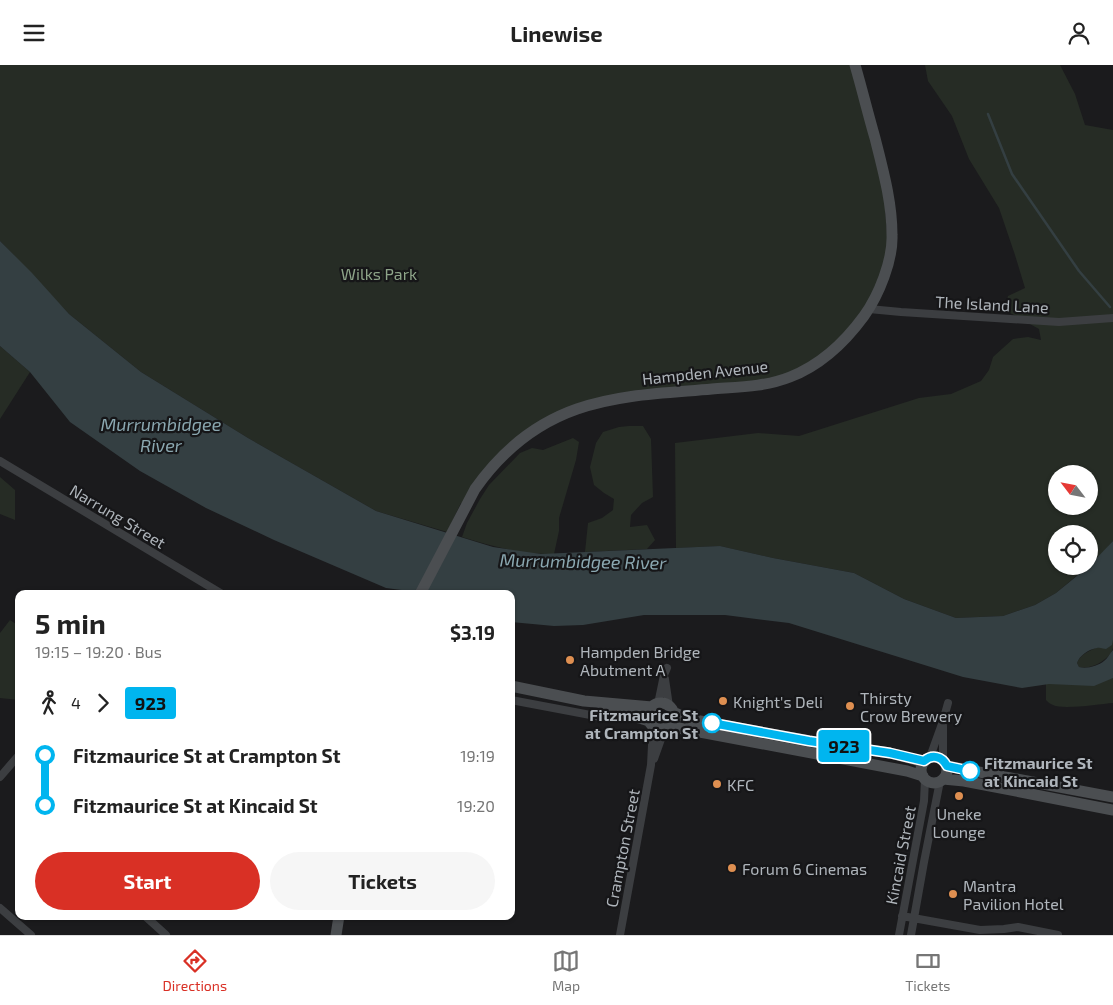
<!DOCTYPE html>
<html lang="en">
<head>
<meta charset="utf-8">
<style>
	:root { --surface:#fff; --page:#f6f6f6; --text:#222; --muted:#767676; --line:#e0e0e0; --accent:#d93025 }
	body { margin:0; font-family:"Exo 2",sans-serif; background:var(--page); color:var(--text); height:100vh; display:flex; flex-direction:column; font-size:19px; white-space:nowrap }
	* { box-sizing:border-box; margin:0 }
	p { font-size:16px; color:var(--muted) }
	.icon { flex:none; width:28px; height:28px; fill:none; stroke:currentColor; stroke-width:2; stroke-linecap:round; stroke-linejoin:round }
	.map { position:relative; flex:1; overflow:hidden }
	.sheet { position:absolute; left:15px; top:525px; width:500px; height:330px; display:flex; flex-direction:column; background:var(--surface); border-radius:10px; box-shadow:0 1px 4px #0004 }
	.sheet>* { flex:none }
	.badge { padding:0 10px; border-radius:4px; font-size:18px; line-height:32px }
	.needle { width:32px; rotate:302deg }
	.fabs { position:absolute; left:1048px; top:400px; display:grid; gap:10px }
	.fabs a { display:grid; place-items:center; width:50px; height:50px; border-radius:50%; background:var(--surface); box-shadow:0 1px 4px #0004; font-size:25px }
	.map>.badge { position:absolute; translate:-50% -50%; box-shadow:0 0 0 2px #fff }
	.legs { display:flex; align-items:center; gap:8px; height:55px; padding:0 20px; font-size:16px }
	.legs p { margin-inline-start:auto }
	.summary { display:flex; align-items:center; justify-content:space-between; height:85px; padding:0 20px }
	h1 { font-size:28px; font-weight:700; line-height:38px }
	.action { display:flex; gap:10px; margin-top:auto; padding:10px 20px }
	.action a { flex:1; height:58px; border-radius:30px; background:var(--accent); color:#fff; font-size:20px; font-weight:700; line-height:58px; text-align:center }
	.action a+a { background:var(--page); color:var(--text) }
	ul { padding:0 20px; list-style:none }
	li { display:flex; align-items:center; gap:18px; height:50px; font-size:19px }
	li i { display:grid; place-items:center; width:8px; height:100%; margin:0 6px; background:currentColor }
	li i::after { content:''; width:12px; height:12px; margin:-6px; border:4px solid; border-radius:50%; background:var(--surface) }
	li p { margin-inline-start:auto }
	li:first-child i { background:linear-gradient(#0000 50%,currentColor 0) }
	li:last-child i { background:linear-gradient(currentColor 50%,#0000 0) }
	header { display:flex; justify-content:space-between; align-items:center; height:65px; padding:0 20px; background:var(--surface); font-size:22px; font-weight:700 }
	.dock { display:flex; justify-content:space-around; align-items:center; height:70px; border-top:1px solid var(--line); background:var(--surface); font-size:14px; color:var(--muted) }
	.dock a { display:grid; justify-items:center; gap:2px }
	.dock .on { color:var(--accent) }
	.map>svg:first-child { display:block }
</style>
</head>
<body>
<header><svg class="icon" aria-label="menu" viewBox="0 0 24 24"><path d="M4 6h16M4 12h16M4 18h16"/></svg>Linewise<svg class="icon" aria-label="person" viewBox="0 0 24 24"><circle cx="12" cy="8" r="4"/><path d="M4 21q1-7 8-7t8 7"/></svg></header>
<div class="map">
<svg width="1113" height="870" viewBox="0 0 1113 870">
	<rect width="100%" height="100%" fill="#1b1b1d"/>
	<path fill="#262c25" fill-rule="evenodd" d="M0,0H855L882,101L889,197L853,267L790,312L593,339L530,367L467,438H461L447,467L376,446L248,373L141,307L69,249L0,176Z
		M925,0H1060L1075,29L1085,60L1113,65V476L1102,489L1089,500V469H1056V501H1088L1056,528L1035,540L1003,551L956,553L904,534L854,508L773,493L720,481L676,483L675,378L758,368L799,371L919,333L951,329L981,316L989,305L993,292L1013,274L1028,272L1041,275L1039,264L1005,245L1008,231L1025,223L1015,190L999,143L969,94L952,51L928,16ZM1056,409H1089V441H1056Z
		M0,281L30,307L0,354Z
		M629,361H643L651,374L653,432L642,438L631,450L630,462L647,460L655,475L647,484L585,487L588,458L602,453L613,445L614,434L604,428L594,420L590,402L596,378L603,367L619,362Z
		M573,373L579,377L576,395L559,453V466L554,489C523,490 491,481 462,472L467,458L480,434L489,420L520,388L532,383L543,385Z
		M0,412L15,425V455L0,449Z
		M10,555L19,561V635L0,633V568Z
		M1113,575C1113,578 1113,581 1113,583C1110,595 1090,605 1079,602L1077,598C1079,591 1088,586 1096,583C1104,580 1107,586 1113,575Z
		M1113,613V638C1100,639 1063,645 1053,640C1050,639 1048,637 1046,635V619Z"/>
	<path fill="#343f42" d="M0,176L32,208L69,249L141,307L248,373L376,446L493,482L541,489L720,481L773,493L854,508L904,534L956,553L1003,551L1035,540L1056,528L1089,501L1113,476V575L1112,580L1106,584C1104,584 1100,582 1097,583C1089,584 1079,591 1077,598L1079,602C1087,604 1098,601 1104,596C1108,593 1110,588 1113,585V613L1094,621L1049,619L1022,623L963,612L789,558L725,550H644L583,560L554,561L511,557V529H414L409,526L386,523L274,475L206,443L140,406L70,357L30,307L0,281Z"/>
	<g fill="none" stroke-linecap="round" stroke-linejoin="round">
		<path stroke="#343f42" stroke-width="2.5" d="M988,49L1012,109L1079,206L1110,242"/>
		<path stroke="#3c3e41" stroke-width="8" d="M869,244L901,247L1059,257L1113,253
			M0,396L222,529
			M665,614L669,641
			M511,635L601,652H610L627,651
			M658,639L664,610L667,603
			M930,692L943,656L948,638
			M654,694L665,663
			M943,695V661
			M0,712L19,690
			M0,843L31,870
			M145,851L166,870
			M902,851L980,865L1004,864L1018,862L1058,870
			M620,870L651,700L653,661
			M899,870L924,736L925,714
			M911,870L924,797L940,716"/>
		<path stroke="#4b4e51" stroke-width="11" d="M420,529L475,424C501,387 534,359 577,344C620,329 667,328 712,324C738,322 765,322 790,312C821,300 845,277 864,251C879,230 893,195 892,170C892,137 883,105 875,73C868,49 862,24 855,0
			M511,621L584,636L652,642
			M648 651a13 13 0 1 1 26 0a13 13 0 1 1-26 0Z
			M607,643L649,656
			M673,647L689,654L816,677L890,688L924,697
			M668,661L907,706L923,711
			M921 705a13 13 0 1 1 26 0a13 13 0 1 1-26 0Z
			M947,701L1113,732
			M943,714L964,716L1113,745
			M336,870L339,851"/>
	</g>
	<g fill="none" stroke-linecap="round" stroke-linejoin="round">
		<g stroke="#fff" stroke-width="11">
			<path id="line-1" d="M712,658L809,676L890,688L924,696C932,689 942,691 947,701L970,706"/>
		</g>
		<use href="#line-1" stroke="#00b5ef" stroke-width="8"/>
	</g>
	<g fill="#de8f51" stroke="#161618" stroke-width="2">
		<circle cx="570" cy="595" r="5"/>
		<circle cx="723" cy="636" r="5"/>
		<circle cx="850" cy="641" r="5"/>
		<circle cx="717" cy="719" r="5"/>
		<circle cx="959" cy="731" r="5"/>
		<circle cx="732" cy="803" r="5"/>
		<circle cx="953" cy="829" r="5"/>
	</g>
	<g fill="#fff" stroke="#00b5ef" stroke-width="2.5">
		<circle cx="712" cy="658" r="9"/>
		<circle cx="970" cy="706" r="9"/>
	</g>
	<g text-anchor="middle" dominant-baseline="central" stroke-width="4.5" stroke-linejoin="round" paint-order="stroke">
		<g font-size="16" fill="#8da388" stroke="#161618">
			<text x="379" y="208">Wilks Park</text>
		</g>
		<g font-size="16" fill="#afb5bb" stroke="#161618">
			<text transform="translate(992 239) rotate(3)">The Island Lane</text>
			<text transform="translate(705 307) rotate(-6)">Hampden Avenue</text>
			<text transform="translate(118 451) rotate(31)">Narrung Street</text>
			<text transform="translate(622 783) rotate(-79)">Crampton Street</text>
			<text transform="translate(900 790) rotate(-79)">Kincaid Street</text>
		</g>
		<g font-size="16" fill="#afb5bb" stroke="#161618" text-anchor="start">
			<text x="580" y="586">Hampden Bridge<tspan x="580" dy="18">Abutment A</tspan></text>
			<text x="860" y="632">Thirsty<tspan x="860" dy="18">Crow Brewery</tspan></text>
			<text x="733" y="636">Knight's Deli</text>
			<text x="727" y="719">KFC</text>
			<text x="959" y="748" text-anchor="middle">Uneke<tspan x="959" dy="18">Lounge</tspan></text>
			<text x="742" y="803">Forum 6 Cinemas</text>
			<text x="963" y="820">Mantra<tspan x="963" dy="18">Pavilion Hotel</tspan></text>
		</g>
		<g font-size="16" font-weight="bold" fill="#afb5bb" stroke="#161618" text-anchor="end">
			<text x="698" y="649">Fitzmaurice St<tspan x="698" dy="18">at Crampton St</tspan></text>
			<text x="984" y="697" text-anchor="start">Fitzmaurice St<tspan x="984" dy="18">at Kincaid St</tspan></text>
		</g>
		<g font-size="18" font-style="italic" fill="#8ba8b1" stroke="#161618">
			<text x="161" y="359">Murrumbidgee<tspan x="161" dy="21">River</tspan></text>
			<text transform="translate(583 496) rotate(1)">Murrumbidgee River</text>
		</g>
	</g>
</svg>
<div class="fabs">
<a><svg class="needle" viewBox="-14 -14 28 28"><path d="M0-13l5 13h-10z" fill="#e53935"/><path d="M0 13l5-13h-10z" fill="#767676"/></svg></a>
<a><svg class="icon" aria-label="locate" viewBox="0 0 24 24"><circle cx="12" cy="12" r="6"/><path d="M12 2v4M12 18v4M2 12h4M18 12h4"/></svg></a>
</div>
<b class="badge" style="left:844px;top:681px;background:#00b5ef;color:#111">923</b>
<section class="sheet">
<div class="summary"><div><h1>5 min</h1><p>19:15 – 19:20 · Bus</p></div><b>$3.19</b></div>
<div class="legs"><svg class="icon" aria-label="walk" viewBox="0 0 24 24"><circle cx="13" cy="4" r="2"/><path d="M13 8l-2 6 4 7M11 14l-3 7M7 12l3-4h3l4 4"/></svg>4<svg class="icon" aria-label="forward" viewBox="0 0 24 24"><path d="M9 5l7 7-7 7"/></svg><b class="badge" style="background:#00b5ef;color:#111">923</b></div>
<ul>
<li><i style="color:#00b5ef"></i><b>Fitzmaurice St at Crampton St</b><p>19:19</p></li>
<li><i style="color:#00b5ef"></i><b>Fitzmaurice St at Kincaid St</b><p>19:20</p></li>
</ul>
<div class="action"><a>Start</a><a>Tickets</a></div>
</section>
</div>
<nav class="dock">
<a class="on"><svg class="icon" aria-label="directions" viewBox="0 0 24 24"><path d="M12 3l9 9-9 9-9-9zM9 14v-3h6M13 9l2 2-2 2"/></svg>Directions</a>
<a><svg class="icon" aria-label="map" viewBox="0 0 24 24"><path d="M3 6l6-2 6 2 6-2v14l-6 2-6-2-6 2zM9 4v14M15 6v14"/></svg>Map</a>
<a><svg class="icon" aria-label="tickets" viewBox="0 0 24 24"><path d="M3 7h18v10H3zM15 7v10"/></svg>Tickets</a>
</nav>
</body>
</html>
